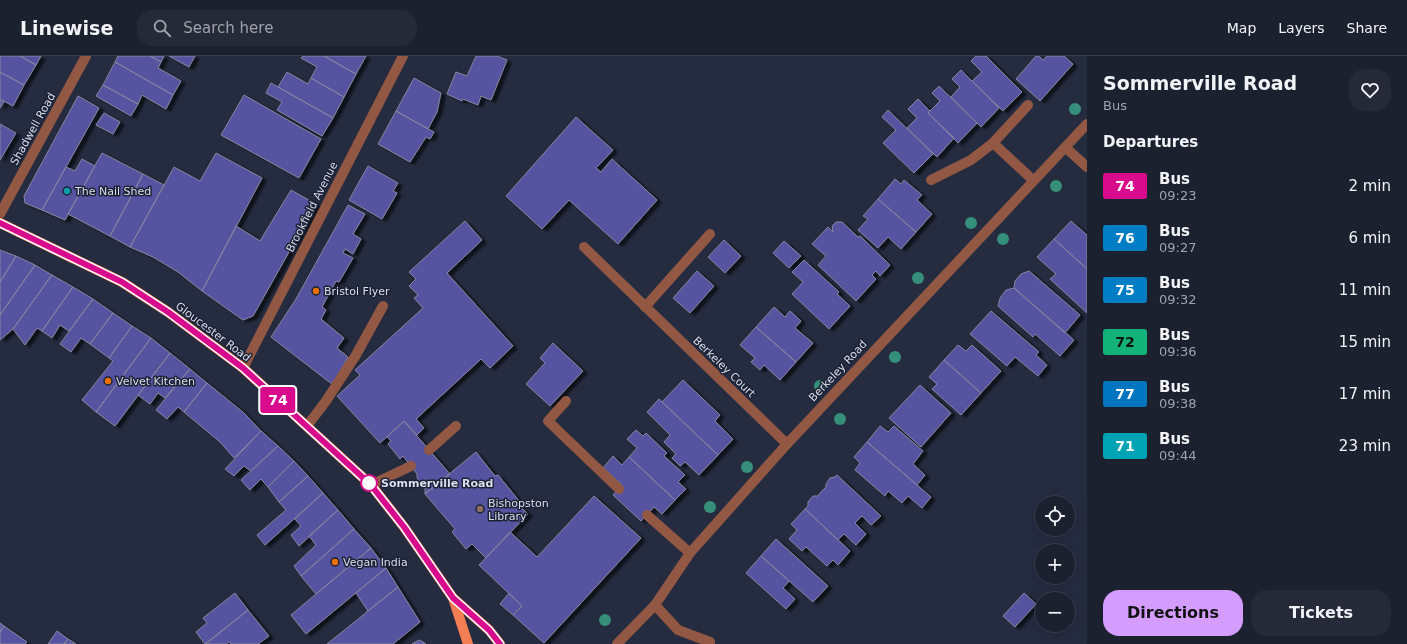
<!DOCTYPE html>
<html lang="en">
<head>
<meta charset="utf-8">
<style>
	:root { --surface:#1c2130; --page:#252938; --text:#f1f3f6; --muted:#a0a3ab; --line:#3a3e4c; --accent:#d49cfc }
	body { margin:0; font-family:"DejaVu Sans",sans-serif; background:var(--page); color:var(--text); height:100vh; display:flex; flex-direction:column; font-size:15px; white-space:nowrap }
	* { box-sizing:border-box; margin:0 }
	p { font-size:13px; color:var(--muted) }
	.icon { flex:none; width:22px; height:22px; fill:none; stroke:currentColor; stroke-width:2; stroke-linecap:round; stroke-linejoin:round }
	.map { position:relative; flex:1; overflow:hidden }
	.sheet { display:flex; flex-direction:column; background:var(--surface); width:320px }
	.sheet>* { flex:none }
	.badge { padding:0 8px; border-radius:3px; font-size:14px; line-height:26px }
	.controls { position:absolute; left:1035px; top:440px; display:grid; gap:8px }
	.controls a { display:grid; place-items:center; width:40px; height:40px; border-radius:50%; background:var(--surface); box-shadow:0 4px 16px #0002,0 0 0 1px var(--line); font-size:20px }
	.map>.badge { position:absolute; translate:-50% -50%; box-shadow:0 0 0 2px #fff }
	h2 { padding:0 16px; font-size:15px; line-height:36px }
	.round { display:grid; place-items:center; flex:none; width:42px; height:42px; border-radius:16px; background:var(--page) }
	.headline { display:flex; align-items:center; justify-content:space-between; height:68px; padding:0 16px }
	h1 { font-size:19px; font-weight:600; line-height:30px }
	.action { display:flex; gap:8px; margin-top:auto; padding:8px 16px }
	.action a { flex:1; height:46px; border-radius:16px; background:var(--accent); color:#111; font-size:16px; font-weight:600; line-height:46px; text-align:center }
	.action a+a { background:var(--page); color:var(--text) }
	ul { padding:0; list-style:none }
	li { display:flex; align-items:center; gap:12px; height:52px; padding:0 16px }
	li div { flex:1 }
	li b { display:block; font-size:15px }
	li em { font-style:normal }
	li .badge { min-width:44px; font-weight:700; text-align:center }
	header { display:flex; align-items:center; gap:24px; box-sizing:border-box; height:56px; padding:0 20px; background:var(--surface); border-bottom:1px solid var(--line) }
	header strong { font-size:19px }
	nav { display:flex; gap:22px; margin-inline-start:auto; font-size:14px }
	.search { width:280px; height:36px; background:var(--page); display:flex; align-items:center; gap:10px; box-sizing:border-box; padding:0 14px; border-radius:16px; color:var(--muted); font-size:15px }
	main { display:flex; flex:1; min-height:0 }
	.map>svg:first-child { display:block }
</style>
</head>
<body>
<header>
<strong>Linewise</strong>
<div class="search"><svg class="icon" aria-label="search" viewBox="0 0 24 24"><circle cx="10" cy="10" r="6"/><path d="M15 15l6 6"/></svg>Search here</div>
<nav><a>Map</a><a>Layers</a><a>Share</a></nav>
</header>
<main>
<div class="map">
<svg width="1087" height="588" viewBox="0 0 1087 588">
	<defs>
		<filter id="shadow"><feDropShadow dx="4.5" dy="2.5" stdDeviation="1" flood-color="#0009"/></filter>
	</defs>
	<rect width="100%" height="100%" fill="#262c40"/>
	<path fill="#5652a0" stroke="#85869f" filter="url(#shadow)" d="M0,0H20L36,9L24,29L0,16Z
		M20,0H41L36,9Z
		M118,0H150L161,6L158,12L181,25L173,39L115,6Z
		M150,0H164L161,6Z
		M169,0H195L189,11Z
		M303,0H324L356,18L344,41L311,22L317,11L301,2Z
		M324,0H366L356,18Z
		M476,0H497L507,4L491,44L481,40L478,49L463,43L462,45L447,38L456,16L467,20Z
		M976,0H986L1022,36L1003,55L972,25L982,16L971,5Z
		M1036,0H1039L1043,4L1047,0H1064L1073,8L1040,45L1016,23Z
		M115,6L173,39L166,53L142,39L138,48L103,29Z
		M961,14L999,52L981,71L951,41L960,31L952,23Z
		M0,16L24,29L13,50L0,43Z
		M287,16L308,28L311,22L344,41L333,62L278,31Z
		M414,22L441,37L437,56L428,73L396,55Z
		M271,27L333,62L322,80L277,54L282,46L266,37Z
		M103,29L138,48L131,60L96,40Z
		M939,30L977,67L958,87L928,57L940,45L932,37Z
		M244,39L321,83L299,122L221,79Z
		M78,40L99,52L42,154L25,147L24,140Z
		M918,43L930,55L928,57L954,82L937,101L907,72L917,62L908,53Z
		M0,44L4,46L0,52Z
		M888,54L933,98L914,117L883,87L896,74L882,61Z
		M396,55L434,76L430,83L426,81L410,106L378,88Z
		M104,57L120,66L113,78L96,69Z
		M576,61L613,94L596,112L601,116L612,103L657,144L618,188L569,144L542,173L506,140Z
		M0,68L16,77L0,104Z
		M102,97L143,118L110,180L68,158Z
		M216,97L262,122L202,235L178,216L153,201L130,191L174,111L200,125Z
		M82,103L95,110L65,164L42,154L66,111L75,115Z
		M368,110L398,127L393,135L397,137L382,163L349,144Z
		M143,118L164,129L130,191L110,180Z
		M895,123L901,128L904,124L922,139L917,144L932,158L916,176L878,143Z
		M291,134L316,148L253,260L243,264L202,235L236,170L260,185Z
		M878,143L916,176L901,193L888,181L878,192L858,174L868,163L863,160Z
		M348,149L365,158L353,178L361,183L353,198L345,193L343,197L353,202L339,226L336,225L322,251L326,254L321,263L344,282L337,292L348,301L333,329L271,281L296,243Z
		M465,165L482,184L447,217L513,290L490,312L481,303L416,363L424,372L417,379L404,365L380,387L337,340L360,319L355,314L423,252L414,242L418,239L409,230L416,223L409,216Z
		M1071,165L1087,179V213L1054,183Z
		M836,166H842L858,181L860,180L890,209L880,220L876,215L872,219L876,223L856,245L818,209L826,200L812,188L828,171L833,176L832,170Z
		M1054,183L1087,213V257L1050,223L1056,218L1037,201Z
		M724,184L741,200L725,217L708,201Z
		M784,185L801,200L789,212L773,197Z
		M0,194L16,200L0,226Z
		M16,200L35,209L0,259V226Z
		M804,204L839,236L837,238L850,250L829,273L792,238L803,226L792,216Z
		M35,209L52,219L13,273L0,284V259Z
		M697,215L714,230L690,257L673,242Z
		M1029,215L1080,259L1065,277L1014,232L1015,225L1021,218Z
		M52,219L73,231L42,275L37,272L25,289L13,273Z
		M73,231L93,243L69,275L60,269L52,282L42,275Z
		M1014,232L1074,284L1060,300L1035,278L1033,281L998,250L1000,242L1006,234Z
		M93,243L113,257L90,288L81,282L71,296L60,288Z
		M774,251L785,261L790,255L801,265L795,272L813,287L796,306L756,271Z
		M991,255L1039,296L1036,299L1047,309L1038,320L1015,301L1007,310L970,278Z
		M113,257L132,270L109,302L90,288Z
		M132,270L151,282L96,356L82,344L113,305L109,302Z
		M756,271L796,306L780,324L764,309L760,314L751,306L755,302L740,289Z
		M151,282L170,297L115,370L96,356Z
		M553,287L583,315L550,350L526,328L545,307L540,302Z
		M958,289L966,295L972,289L1001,315L981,337L944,304Z
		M170,297L190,313L165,342L158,337L150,348L138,339Z
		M944,304L981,337L961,359L932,333L937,328L929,321Z
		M190,313L207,327L184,356L178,351L167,363L156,354Z
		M683,324L720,359L715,365L733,383L718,399L662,346Z
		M207,327L244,357L261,375L234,402L220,386L184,356Z
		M920,329L951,357L921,391L889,362Z
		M659,343L718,399L699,419L685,406L680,410L672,402L676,398L664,386L670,379L647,356Z
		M404,365L450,418L425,438V432L427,431L423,425L420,426L418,424L417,421V418L403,400L400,403L388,388L391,385L387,381Z
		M880,370L888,376L894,370L923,395L913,408L925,419L917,429L867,386Z
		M636,374L643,380L646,377L667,397L664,400L685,419L678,426L686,433L675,444L629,401L637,392L627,383Z
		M261,375L278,390L251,415L244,410L234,420L225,413Z
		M867,386L931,441L922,452L908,440L902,447L888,435L885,440L855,414L860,407L854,401Z
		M278,390L294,405L268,431L261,423L250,434L241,424Z
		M476,396L495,420L498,419L520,446L518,448L528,458L486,502L472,488L466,493L452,476L455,473L425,438Z
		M613,400L622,409L629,401L675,444L662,458L654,451L641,465L613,439L622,429L603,412Z
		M294,405L308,420L279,446L268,431Z
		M837,419L881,460L871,469L862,460L855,467L866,478L856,489L844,478L838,484L805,453L808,450V446L813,440H818L821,436L826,431V428L830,422L835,421Z
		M308,420L323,437L265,489L257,479L286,454L279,446Z
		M323,437L338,454L299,490L291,479L301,470L295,463Z
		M594,440L641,482L544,587L513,559L522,550L479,509L510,476L537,501Z
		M805,453L850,495L838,509L833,504L827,510L806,491L802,495L789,483L797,474L791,468Z
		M338,454L354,473L301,520L294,510L316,489L309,480Z
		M354,473L371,492L316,538L301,520Z
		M776,483L828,530L813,546L761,500Z
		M371,492L386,512L306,578L291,559Z
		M761,500L789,525L783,532L795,543L786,553L746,517Z
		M386,512L398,531L368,555L356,537Z
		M398,531L420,566L393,588H327Z
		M235,537L248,554L205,588L196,576L207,567L203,562Z
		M509,537L522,550L513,559L500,548Z
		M1024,537L1036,548L1015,571L1003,560Z
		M248,554L269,580L258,588H231L229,586L226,588H206Z
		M0,567L4,570L0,577Z
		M4,570L27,586L25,588H0V577Z
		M57,575L68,583L64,588H48Z
		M68,583L76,588H64Z
		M419,584L423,586L426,588H412Z"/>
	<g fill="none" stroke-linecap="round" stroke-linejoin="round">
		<path stroke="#925844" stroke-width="10" d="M993,87L1033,124
			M931,124L971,104L993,87L1028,49
			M584,191L787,388
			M645,251L710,178
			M566,345L548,365L619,433
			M307,370L326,345L356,299L383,250
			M429,394L456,370
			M371,429L411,410
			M647,459L690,497
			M655,549L678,574L710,586V588"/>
		<path stroke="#925844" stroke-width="10" d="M1065,91L1087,111
			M0,158L86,0
			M243,312L403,0
			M617,588L655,549L690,497L787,388L1087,68"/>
		<path stroke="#f47e54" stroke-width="10" d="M0,167L122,226L168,256L243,312L371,429L404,471L453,542L489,574L500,588
			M453,542L468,588"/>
	</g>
	<g fill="#368f79">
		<circle cx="1075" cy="53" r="6"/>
		<circle cx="1056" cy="130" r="6"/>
		<circle cx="971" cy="167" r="6"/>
		<circle cx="1003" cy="183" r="6"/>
		<circle cx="918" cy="222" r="6"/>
		<circle cx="895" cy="301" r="6"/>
		<circle cx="820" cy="330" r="6"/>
		<circle cx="840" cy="363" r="6"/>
		<circle cx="747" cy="411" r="6"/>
		<circle cx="710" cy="451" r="6"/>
		<circle cx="605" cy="564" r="6"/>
	</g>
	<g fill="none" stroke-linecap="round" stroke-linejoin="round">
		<g stroke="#fff" stroke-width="9">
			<path id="line" d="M0,167L122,226L168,256L243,312L371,429L404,471L453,542L489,574L500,588"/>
		</g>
		<use href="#line" stroke="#d70b8c" stroke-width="6"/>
	</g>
	<circle fill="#0f9aa8" stroke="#1c2336" stroke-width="1.5" cx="67" cy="135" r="4"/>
	<g fill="#e8710a" stroke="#1c2336" stroke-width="1.5">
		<circle cx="316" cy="235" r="4"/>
		<circle cx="108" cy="325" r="4"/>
		<circle cx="335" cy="506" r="4"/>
	</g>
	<circle fill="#fff" stroke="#d70b8c" stroke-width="2" cx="369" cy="427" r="8"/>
	<circle fill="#8d6e63" stroke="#1c2336" stroke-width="1.5" cx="480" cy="453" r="4"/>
	<g text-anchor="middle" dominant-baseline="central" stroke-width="3" stroke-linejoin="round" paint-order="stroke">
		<g font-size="11" fill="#dadfec" stroke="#1c2336">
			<text transform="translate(33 73) rotate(-61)">Shadwell Road</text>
			<text transform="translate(312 151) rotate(-63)">Brookfield Avenue</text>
			<text transform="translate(213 276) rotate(37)">Gloucester Road</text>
			<text transform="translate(724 311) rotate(44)">Berkeley Court</text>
			<text transform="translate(838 315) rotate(-47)">Berkeley Road</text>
		</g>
		<g font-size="11" fill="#dadfec" stroke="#1c2336" text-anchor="start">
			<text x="75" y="135">The Nail Shed</text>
			<text x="324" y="235">Bristol Flyer</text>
			<text x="116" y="325">Velvet Kitchen</text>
			<text x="488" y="447">Bishopston<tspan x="488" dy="13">Library</tspan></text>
			<text x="343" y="506">Vegan India</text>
		</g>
		<g font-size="11" font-weight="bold" fill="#dadfec" stroke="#1c2336" text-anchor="start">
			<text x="381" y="427">Sommerville Road</text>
		</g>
	</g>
</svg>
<div class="controls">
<a><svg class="icon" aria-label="locate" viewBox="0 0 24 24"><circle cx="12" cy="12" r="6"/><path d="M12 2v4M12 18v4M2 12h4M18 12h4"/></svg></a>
<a>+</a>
<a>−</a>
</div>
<b class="badge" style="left:278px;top:344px;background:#d70b8c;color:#fff">74</b>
</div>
<section class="sheet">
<div class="headline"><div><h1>Sommerville Road</h1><p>Bus</p></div><a class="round"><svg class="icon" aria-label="heart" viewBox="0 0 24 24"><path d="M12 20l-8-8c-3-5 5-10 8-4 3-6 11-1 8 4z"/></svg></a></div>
<h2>Departures</h2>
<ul>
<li><span class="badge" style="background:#d70b8c;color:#fff">74</span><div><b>Bus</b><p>09:23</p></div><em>2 min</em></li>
<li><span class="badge" style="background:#007ec5;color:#fff">76</span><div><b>Bus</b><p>09:27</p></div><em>6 min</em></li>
<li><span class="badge" style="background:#007ec5;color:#fff">75</span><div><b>Bus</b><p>09:32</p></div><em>11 min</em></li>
<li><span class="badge" style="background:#13b27b;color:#111">72</span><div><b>Bus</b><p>09:36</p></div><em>15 min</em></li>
<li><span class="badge" style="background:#0075bf;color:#fff">77</span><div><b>Bus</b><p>09:38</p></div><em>17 min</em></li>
<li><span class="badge" style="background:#00a3b4;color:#fff">71</span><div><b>Bus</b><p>09:44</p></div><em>23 min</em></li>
</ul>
<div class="action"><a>Directions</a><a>Tickets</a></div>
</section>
</main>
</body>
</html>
